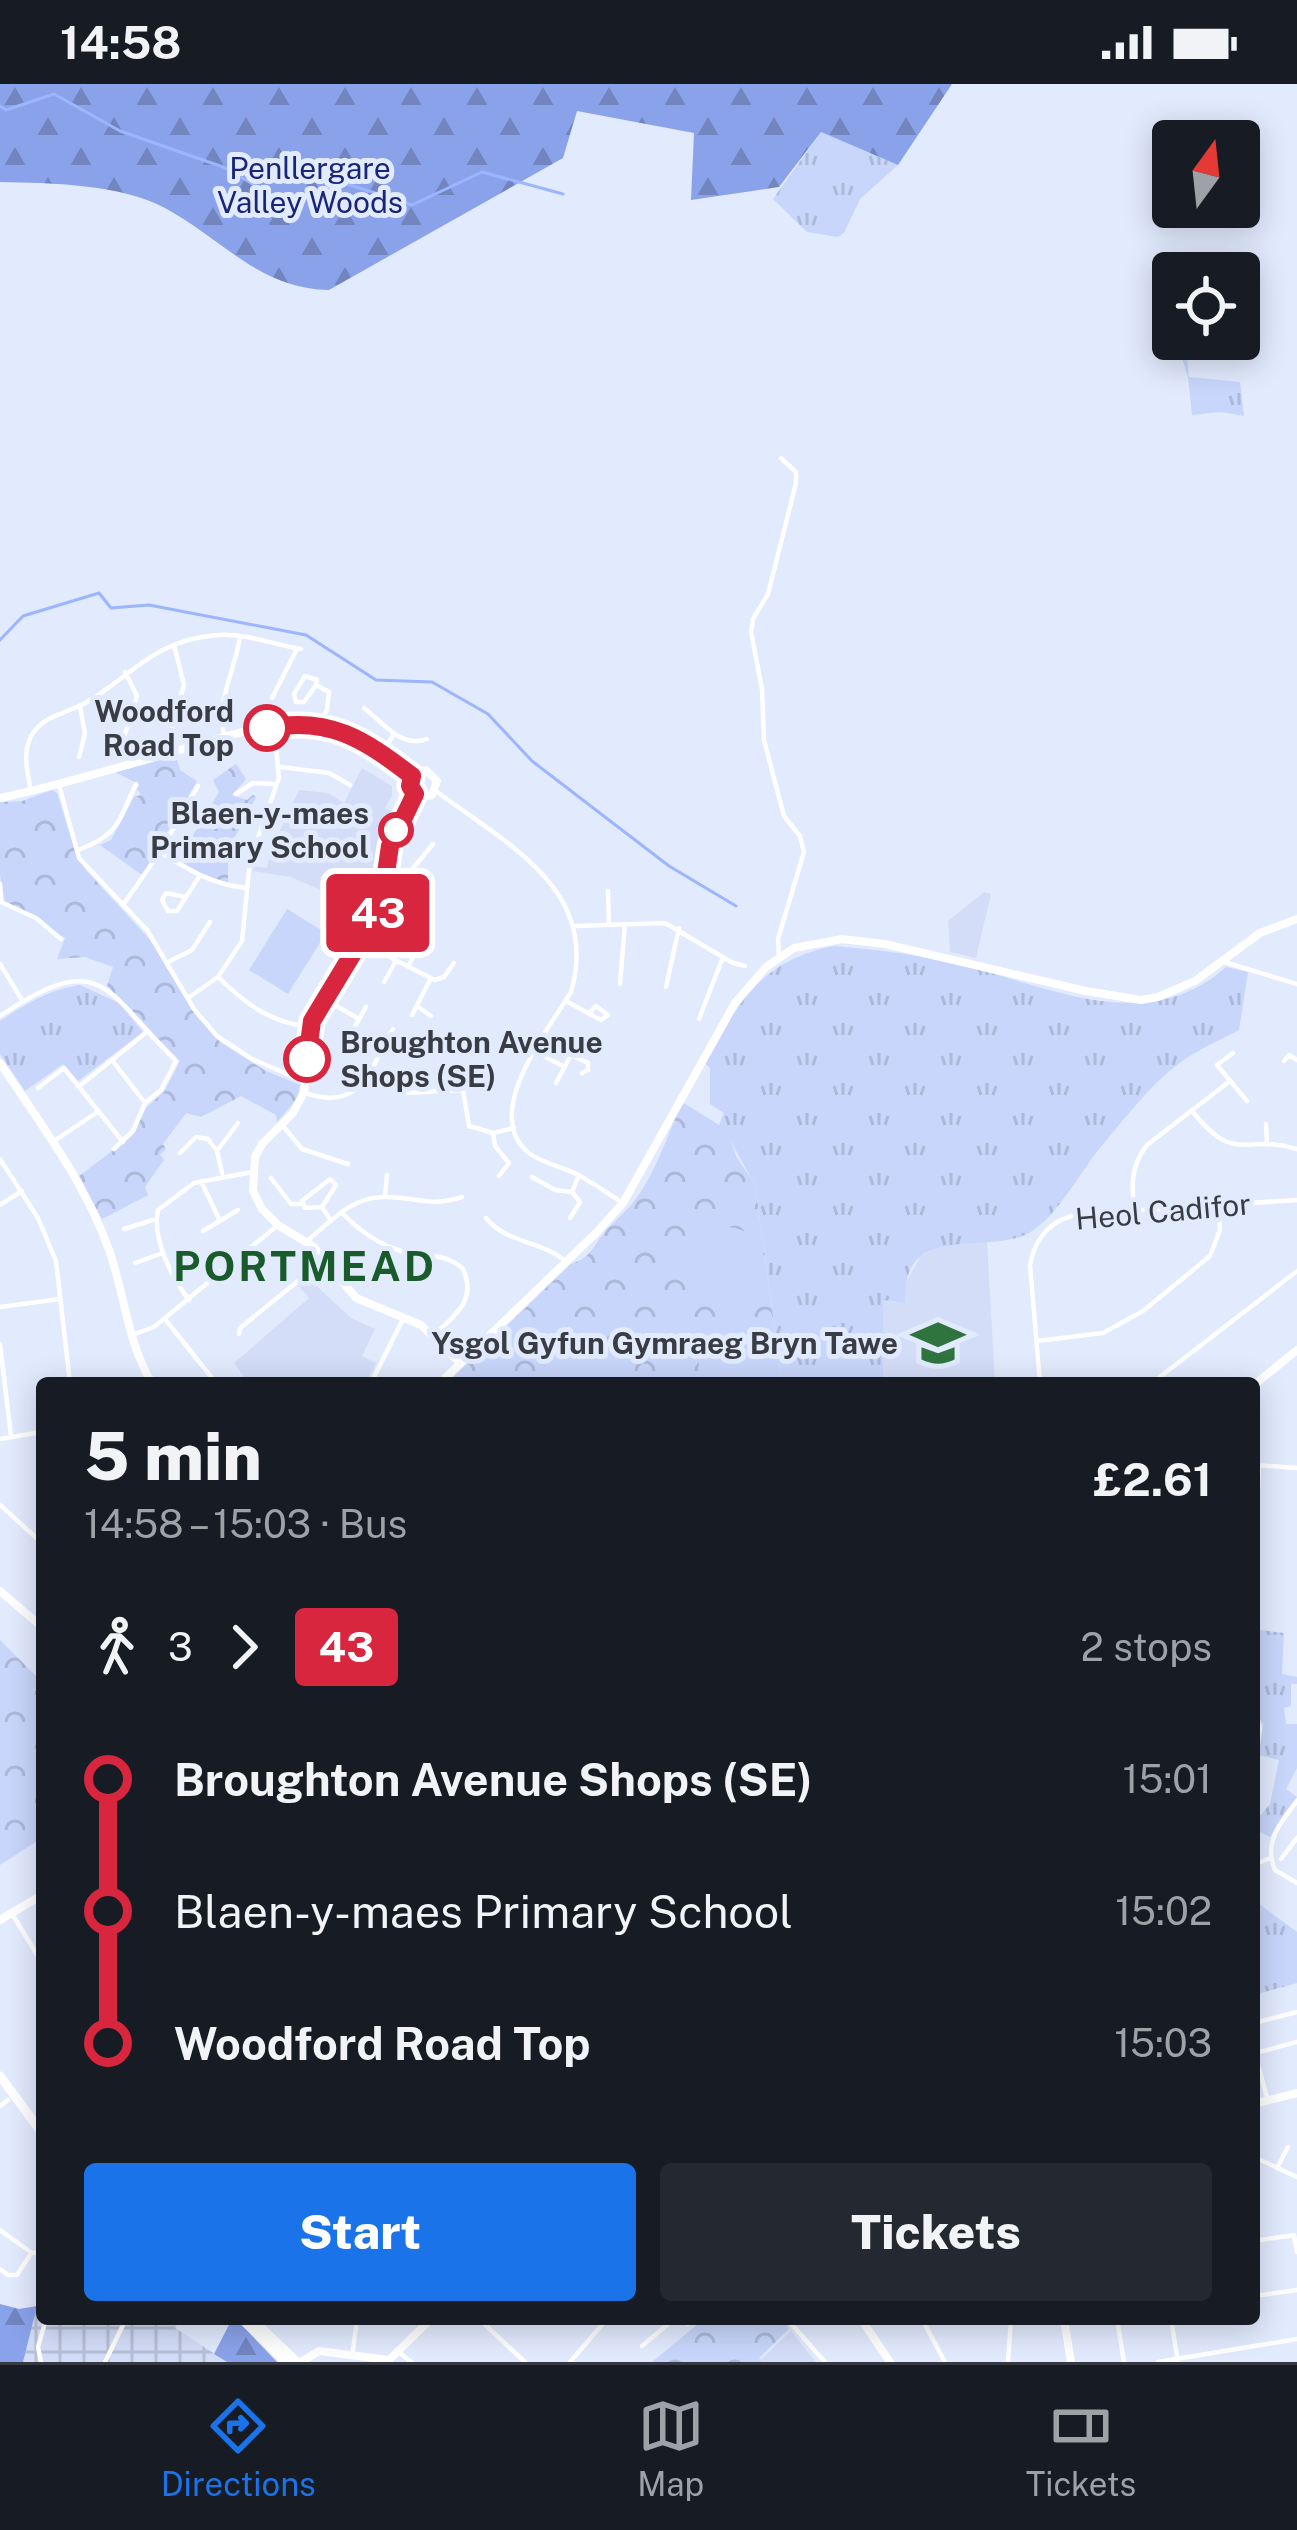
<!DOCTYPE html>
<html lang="en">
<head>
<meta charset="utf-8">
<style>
	:root { --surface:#171b24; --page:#242831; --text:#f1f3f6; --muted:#9ea1a6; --line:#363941; --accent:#1a73e8 }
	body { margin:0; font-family:"Public Sans",sans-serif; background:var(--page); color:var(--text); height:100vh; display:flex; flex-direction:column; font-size:45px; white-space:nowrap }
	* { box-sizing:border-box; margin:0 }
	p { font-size:39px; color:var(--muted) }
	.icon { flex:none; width:66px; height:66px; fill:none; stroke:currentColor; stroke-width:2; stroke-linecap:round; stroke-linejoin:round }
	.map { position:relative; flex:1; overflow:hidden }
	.panel { position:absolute; left:36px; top:1293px; width:1224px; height:948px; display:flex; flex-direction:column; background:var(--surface); border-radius:12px; box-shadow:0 6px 30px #0003 }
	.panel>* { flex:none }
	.badge { padding:0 24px; border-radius:9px; font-size:42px; line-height:78px }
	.needle { width:78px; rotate:15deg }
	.buttons { position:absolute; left:1152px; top:36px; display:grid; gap:24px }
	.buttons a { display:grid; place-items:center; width:108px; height:108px; border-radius:12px; background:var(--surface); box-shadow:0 6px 30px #0003; font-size:60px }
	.map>.badge { position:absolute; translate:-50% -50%; box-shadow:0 0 0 6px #fff }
	.legs { display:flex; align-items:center; gap:18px; height:132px; padding:0 48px; font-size:39px }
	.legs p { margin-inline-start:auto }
	.summary { display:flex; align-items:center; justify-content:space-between; height:204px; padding:0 48px }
	h1 { font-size:66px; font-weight:800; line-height:90px }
	.primary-button { display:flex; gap:24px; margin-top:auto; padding:24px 48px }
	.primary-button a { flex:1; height:138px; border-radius:12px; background:var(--accent); color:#fff; font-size:48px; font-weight:800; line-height:138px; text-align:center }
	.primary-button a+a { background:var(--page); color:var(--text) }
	ul { padding:0 48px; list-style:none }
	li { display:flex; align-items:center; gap:42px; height:132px; font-size:45px }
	li i { display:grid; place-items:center; width:18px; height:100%; margin:0 15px; background:currentColor }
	li i::after { content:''; width:30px; height:30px; margin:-15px; border:9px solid; border-radius:50%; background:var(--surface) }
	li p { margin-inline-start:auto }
	li:first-child i { background:linear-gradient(#0000 50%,currentColor 0) }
	li:last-child i { background:linear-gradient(currentColor 50%,#0000 0) }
	.status { display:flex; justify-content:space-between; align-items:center; height:84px; padding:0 60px; background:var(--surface); direction:ltr }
	.status svg { height:33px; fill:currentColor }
	.menu { display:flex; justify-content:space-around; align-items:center; height:168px; border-top:3px solid var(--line); background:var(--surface); font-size:33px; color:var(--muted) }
	.menu a { display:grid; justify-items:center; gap:6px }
	.menu .current { color:var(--accent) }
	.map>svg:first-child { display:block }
</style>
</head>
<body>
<div class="status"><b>14:58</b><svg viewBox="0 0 49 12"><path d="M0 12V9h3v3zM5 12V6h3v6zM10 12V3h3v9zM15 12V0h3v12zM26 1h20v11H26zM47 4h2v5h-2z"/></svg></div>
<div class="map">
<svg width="1297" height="2278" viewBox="0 0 1297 2278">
	<defs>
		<pattern id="industrial-grid" width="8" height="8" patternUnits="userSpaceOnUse" patternTransform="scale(3)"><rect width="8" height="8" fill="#d4ddf8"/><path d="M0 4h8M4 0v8" fill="none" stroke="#b7bfd6"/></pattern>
		<pattern id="grass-tufts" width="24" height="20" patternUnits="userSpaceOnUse" patternTransform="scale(3)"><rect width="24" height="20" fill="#c8d6fb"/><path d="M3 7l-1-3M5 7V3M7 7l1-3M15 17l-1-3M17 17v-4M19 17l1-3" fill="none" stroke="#adb9d8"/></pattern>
		<pattern id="forest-firs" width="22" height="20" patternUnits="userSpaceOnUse" patternTransform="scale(3)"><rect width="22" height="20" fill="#8aa2ea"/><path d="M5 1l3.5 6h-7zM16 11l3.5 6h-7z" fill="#7285bf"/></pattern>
		<pattern id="park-crowns" width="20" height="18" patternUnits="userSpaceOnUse" patternTransform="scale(3)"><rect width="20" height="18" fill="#c8d6fb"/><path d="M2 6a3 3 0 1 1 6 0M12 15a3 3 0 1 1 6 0" fill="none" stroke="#adb9d8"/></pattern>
	</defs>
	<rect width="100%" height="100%" fill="#e2eafe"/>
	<path fill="#d4ddf8" d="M362,684L392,702V712L385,724L397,730L386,756L380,808L373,829L291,793L253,787L254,782L267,784L271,766L299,706L328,709L344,719Z
		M984,808L991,810L976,874L950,868L948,837Z
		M987,1156L995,1299H883V1215L895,1219L920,1173L939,1162Z
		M308,1194L351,1234L375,1245L362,1272L376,1279L365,1299H243V1291L234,1279L309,1214L298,1201Z
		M791,2247L816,2278H762L760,2276Z"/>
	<path fill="url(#industrial-grid)" d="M42,2215V2235H182L175,2244L227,2278H23L34,2226Z"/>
	<path fill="url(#grass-tufts)" d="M821,48L898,81L860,115L844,149L838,153L807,148L773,115Z
		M1176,255H1185L1189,293L1240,298L1244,332L1221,328L1192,331L1188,293Z
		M834,862C876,866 920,870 962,881C1050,903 1148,953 1226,883L1248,888L1239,946C1220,956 1199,965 1181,978C1153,998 1126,1033 1104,1059C1081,1085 1056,1137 1025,1151C982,1170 901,1138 905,1219L883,1216V1299H782L755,1100C745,1086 728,1047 719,1041L724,1029L710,1020V984L704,978C739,919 761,876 834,862Z
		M80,901L119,919L143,948L78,997L63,980L25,1007L0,970V937C27,920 47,906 80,901Z
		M1254,1545L1284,1549L1282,1590L1297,1593V1600H1291V1622L1284,1624L1286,1640H1297V1684L1286,1705L1297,1713L1270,1753L1254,1745V1739L1270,1720L1279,1676L1259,1671L1263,1640L1254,1626Z
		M1254,1816L1297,1848V1899L1254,1911Z"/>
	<path fill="url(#forest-firs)" d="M0,0H952L898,81L821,48L779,103L691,116L694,49L577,27L563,74L329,206C258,204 224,156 165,124C120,100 51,99 0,98Z
		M0,2220L19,2225L37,2222L23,2278H0Z
		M232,2235H236L277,2278H227L214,2270Z"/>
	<path fill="url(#park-crowns)" d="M176,672L180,686L197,697L142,791L100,761L111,756L134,713L141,711L137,705L140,701L115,688Z
		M236,680L246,695L232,711L247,716L253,711L256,713L224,774L228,777V799L202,790L167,770L166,764L171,755L186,763L219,708L213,696Z
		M52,706L57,709L76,770L85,785L151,857L197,933L220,958L266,987L300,1001L297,1015L277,1038L276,1031L241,1012L201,1033L186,1029L163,1060L166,1065L160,1071L164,1076L145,1103L148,1111L102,1135L79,1092L132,1052L146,1024L164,1008L180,977L107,902L113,883L85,873L57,875L65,854L5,818L0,791V718L22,717Z
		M682,1018L727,1046L737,1074L755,1100L782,1299H447L571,1180C591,1174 592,1163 604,1149C612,1139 622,1131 631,1121C655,1092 667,1053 682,1018Z
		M0,1556L42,1598V1754L0,1781Z
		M704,2235H783L789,2245L759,2274L762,2278H652Z"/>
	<path fill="#c8d6fb" d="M287,825L326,849L288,910L249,886Z
		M689 1181a38 38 0 1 1 76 0a38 38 0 1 1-76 0Z
		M735,1248C764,1250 780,1270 775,1299H699C694,1272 709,1254 735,1248Z
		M605,1275V1299H540L539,1277Z"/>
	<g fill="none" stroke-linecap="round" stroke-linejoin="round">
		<path stroke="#9cb5fe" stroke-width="3" d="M0,22L6,26L54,10L120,47L223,83L283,117L344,99L412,121L482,88L563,110
			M0,556L23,532L99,509L111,524L149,521L306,551L376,596L432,598L488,630L532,677L669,782L736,822"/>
		<path stroke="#fff" stroke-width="4.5" d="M316,601L317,596L305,592L294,610L296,618H304L316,601L329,608L327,626L319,640
			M272,614L297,565
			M364,624C384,639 401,665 427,655
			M172,642L184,601L174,561
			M224,651C216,618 235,586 240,553
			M124,653L137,612L125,588
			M382,669L394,650
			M79,673L85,650L80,623
			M281,683L329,689L350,701
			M59,701L79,774L147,846L194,925L217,952L252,975L306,998
			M31,707C27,686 20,662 37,644C49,631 72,627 87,618C135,589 155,556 218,551C247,549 274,561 301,565
			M436,707C506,760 601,805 571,908C549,945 479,1031 530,1070C543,1079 560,1082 574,1089C591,1097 607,1109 623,1119
			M236,710L253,699L274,700
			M78,766C119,751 118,738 136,700
			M160,768C189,786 211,800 246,804
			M387,791L409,789L433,760
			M0,800L1,817
			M608,807L609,841
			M186,813L166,809L162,816L168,827H177L199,793
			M1,818L36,834L61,855
			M123,821L160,768L198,702
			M575,842L665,839L733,879L745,882
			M365,855L393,875L435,896L444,893L454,879
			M406,860L417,866L409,881
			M779,873L778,855L804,768L800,752L784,732L764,656L762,605L751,548L753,535L768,510L796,399V388L781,374
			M168,878L192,866L210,838
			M1224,878L1297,900
			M0,880L22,916
			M218,893C246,920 269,938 309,943
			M384,898L396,877
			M620,900L625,840
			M666,903L679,844
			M188,914L218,893L242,857L250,776L279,694L274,642
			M328,917L359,935
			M566,917L601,936L608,931L596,922L589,929
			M417,922L431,932
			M412,931L431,894
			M0,932C103,863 104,906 176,977L161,1006L145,1019L133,1047L114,1065
			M699,935L723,873
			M350,951L366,923
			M534,967L561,981
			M1233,969L1217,981L1247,1017
			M307,975L327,976
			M112,976L145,1019
			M1284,977L1289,971L1297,976
			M556,999L571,971L588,979V986L582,989
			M82,1000L148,947
			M38,1004L64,984L123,1058
			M305,1009C361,1028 369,987 393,945
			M405,1009L463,1006L469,1042L493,1049L514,1044
			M1192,1027C1236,1082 1243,1049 1297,1065
			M1266,1040L1267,1061
			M283,1042L302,1065L348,1080
			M493,1049L495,1062L509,1079L499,1092
			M54,1057L99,1027
			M217,1067L238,1039
			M180,1069L196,1053L208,1055L217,1067L222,1089
			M0,1075L38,1134L56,1177L70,1299
			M532,1093L555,1106L572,1108
			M271,1094L291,1120H301
			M201,1097L220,1137
			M385,1112L387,1091
			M0,1121L22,1107
			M322,1123L305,1124L302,1117L330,1095L336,1101L322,1123L331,1137
			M1134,1127C1132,1101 1130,1083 1147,1061L1230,997
			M342,1129C358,1145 376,1159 398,1166C421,1174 444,1167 463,1185C477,1216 456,1230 434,1251
			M486,1134C507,1160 541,1156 565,1177
			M570,1134L580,1118L572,1108L579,1091
			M124,1145L153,1136
			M203,1147L238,1126
			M307,1157C330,1138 352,1113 383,1113C416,1112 426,1124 462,1113
			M135,1179L163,1169
			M189,1216C172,1194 152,1155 158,1126L194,1099L252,1088
			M0,1223L60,1215
			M165,1235L216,1299
			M239,1250L240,1244L324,1176
			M132,1251L154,1243L278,1141
			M1037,1257L1103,1249L1143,1227L1210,1172L1220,1146L1219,1121
			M0,1260L11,1352
			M112,1299V1297
			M371,1299L404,1233
			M1040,1299L1030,1181C1035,1153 1052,1134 1081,1130L1297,1116
			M1152,1299L1297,1187
			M0,1355L42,1348
			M1254,1381L1297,1384
			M0,1421L42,1459
			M1254,1495L1259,1382
			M1254,1631L1260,1644L1254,1676
			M1297,1717C1280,1739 1263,1758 1275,1786L1297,1799
			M1281,1775L1297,1754
			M1254,1781L1270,1774
			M11,1828L42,1879
			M1254,1939L1297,1928
			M1254,1966L1268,2017
			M1256,1969L1297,1958
			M0,2022L8,2016
			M1254,2073L1297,2093
			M1277,2084L1288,2063
			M0,2146L32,2169L42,2168
			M1254,2157L1294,2151L1297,2168
			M0,2185L8,2191H17L30,2171
			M1254,2212L1297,2206
			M479,2235L525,2278
			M677,2235L688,2240L698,2235
			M787,2235L825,2278
			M922,2235L945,2278
			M1117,2235L1124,2278
			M1171,2235L1178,2278
			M642,2262L674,2235
			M400,2269L411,2278
			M352,2273L357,2235
			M41,2278L38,2263L46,2235
			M105,2278L126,2235
			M570,2278L607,2235
			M1008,2278L1011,2235
			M1158,2278L1297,2255"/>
		<path stroke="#fff" stroke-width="8" d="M412,692L426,686L437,697L432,711L423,713L415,710
			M415,710L390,762L381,823L312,937L304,1008L293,1029L262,1060L255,1073L253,1107L262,1125L278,1141L314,1163L356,1214L421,1241L459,1278
			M0,714C66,700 132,679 197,661C236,650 284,632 324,642C357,649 386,672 412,692L410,702L415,710
			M0,979C40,1039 85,1098 109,1166C125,1211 127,1258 152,1299
			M440,1299L597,1148L623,1119L735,919L766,883L794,864L842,855L885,860L1086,907L1141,916L1158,913L1195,897L1260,849L1297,835
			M1254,1301L1297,1266
			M0,1507L42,1543
			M0,1836L42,1811
			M1254,2020L1297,2009
			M861,2235L890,2278
			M1064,2235L1071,2278
			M301,2278L319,2267L389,2276L431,2235"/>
		<path stroke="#fff" stroke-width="9" d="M0,1992L42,2049
			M242,2235L286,2278
			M252,2235L297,2278"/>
	</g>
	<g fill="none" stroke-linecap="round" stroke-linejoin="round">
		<g stroke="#fff" stroke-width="27">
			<path id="line-1" d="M267,644C329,632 364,655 412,692L410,702L415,710L390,762L381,823L312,937L307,975"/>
		</g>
		<use href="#line-1" stroke="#d7263d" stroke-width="18"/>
	</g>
	<defs>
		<g id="school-bare" transform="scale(4.14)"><path d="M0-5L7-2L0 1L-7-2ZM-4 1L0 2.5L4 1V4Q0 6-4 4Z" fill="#2f743f" stroke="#e2eafe" stroke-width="2.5" paint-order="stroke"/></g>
	</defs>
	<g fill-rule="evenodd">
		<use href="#school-bare" x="938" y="1259"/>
	</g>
	<g fill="#fff" stroke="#d7263d" stroke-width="6">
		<circle cx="267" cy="644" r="21"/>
		<circle cx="396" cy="746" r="15"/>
		<circle cx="307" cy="975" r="21"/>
	</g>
	<g text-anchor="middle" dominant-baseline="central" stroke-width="10" stroke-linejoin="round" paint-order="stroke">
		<g font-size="30" fill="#192678" stroke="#e2eafe">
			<text x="310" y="84">Penllergare<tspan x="310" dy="34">Valley Woods</tspan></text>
		</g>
		<g font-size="30" font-weight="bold" fill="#393c43" stroke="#e2eafe" text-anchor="end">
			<text x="234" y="627">Woodford<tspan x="234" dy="34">Road Top</tspan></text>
			<text x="369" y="729">Blaen-y-maes<tspan x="369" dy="34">Primary School</tspan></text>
			<text x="340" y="958" text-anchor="start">Broughton Avenue<tspan x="340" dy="34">Shops (SE)</tspan></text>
		</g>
		<g font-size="30" fill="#393c43" stroke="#e2eafe">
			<text transform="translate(1163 1127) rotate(-5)">Heol Cadifor</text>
		</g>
		<g font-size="30" font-weight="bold" fill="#393c43" stroke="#e2eafe" text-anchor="end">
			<text x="898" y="1259">Ysgol Gyfun Gymraeg Bryn Tawe</text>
		</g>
		<g font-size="42" font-weight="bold" letter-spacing="3" fill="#1a5b2c" stroke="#e2eafe">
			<text x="305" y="1181">PORTMEAD</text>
		</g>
	</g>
</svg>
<div class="buttons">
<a><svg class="needle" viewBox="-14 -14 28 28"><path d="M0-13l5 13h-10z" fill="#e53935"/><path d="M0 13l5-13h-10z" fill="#9ea1a6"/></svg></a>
<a><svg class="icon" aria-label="locate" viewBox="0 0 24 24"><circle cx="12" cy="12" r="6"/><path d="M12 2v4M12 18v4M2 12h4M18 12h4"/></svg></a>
</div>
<b class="badge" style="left:378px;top:829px;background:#d7263d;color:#fff">43</b>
<section class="panel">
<div class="summary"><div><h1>5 min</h1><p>14:58 – 15:03 · Bus</p></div><b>£2.61</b></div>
<div class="legs"><svg class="icon" aria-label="walk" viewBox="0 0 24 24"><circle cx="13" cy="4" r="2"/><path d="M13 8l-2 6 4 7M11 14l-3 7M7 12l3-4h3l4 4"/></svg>3<svg class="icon" aria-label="forward" viewBox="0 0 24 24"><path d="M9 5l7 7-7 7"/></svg><b class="badge" style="background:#d7263d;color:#fff">43</b><p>2 stops</p></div>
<ul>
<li><i style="color:#d7263d"></i><b>Broughton Avenue Shops (SE)</b><p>15:01</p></li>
<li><i style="color:#d7263d"></i><span>Blaen-y-maes Primary School</span><p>15:02</p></li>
<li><i style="color:#d7263d"></i><b>Woodford Road Top</b><p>15:03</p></li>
</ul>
<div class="primary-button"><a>Start</a><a>Tickets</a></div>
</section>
</div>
<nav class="menu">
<a class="current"><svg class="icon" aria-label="directions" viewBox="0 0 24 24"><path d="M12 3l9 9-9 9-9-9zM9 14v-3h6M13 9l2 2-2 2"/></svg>Directions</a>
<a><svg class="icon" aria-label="map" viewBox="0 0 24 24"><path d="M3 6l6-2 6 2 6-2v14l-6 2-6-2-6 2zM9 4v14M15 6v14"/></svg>Map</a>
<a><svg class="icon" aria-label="tickets" viewBox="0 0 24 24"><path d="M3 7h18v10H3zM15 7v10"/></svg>Tickets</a>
</nav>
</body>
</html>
